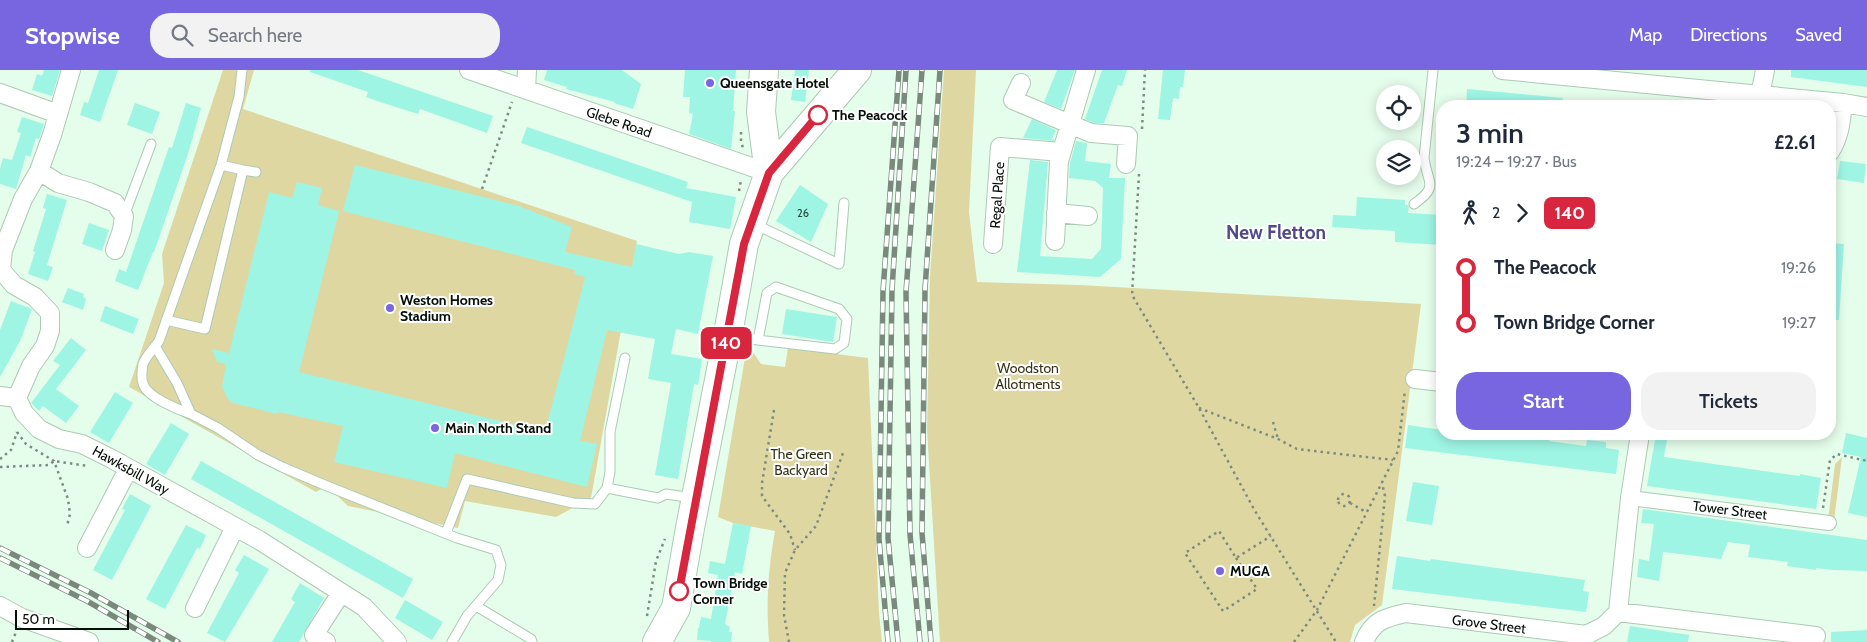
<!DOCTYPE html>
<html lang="en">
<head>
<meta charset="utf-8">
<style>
	:root { --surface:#fff; --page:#f2f2f3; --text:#1f2937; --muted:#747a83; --accent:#7865e0 }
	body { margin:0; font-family:Cabin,sans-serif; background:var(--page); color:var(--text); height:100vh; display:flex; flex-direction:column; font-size:19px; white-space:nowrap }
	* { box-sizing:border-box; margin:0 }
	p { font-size:16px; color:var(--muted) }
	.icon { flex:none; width:28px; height:28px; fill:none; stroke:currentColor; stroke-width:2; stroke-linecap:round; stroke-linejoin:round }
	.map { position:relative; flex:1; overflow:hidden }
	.details { position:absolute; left:1436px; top:30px; width:400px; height:340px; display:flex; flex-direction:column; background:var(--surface); border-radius:20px; box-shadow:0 2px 12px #0003 }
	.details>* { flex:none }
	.badge { padding:0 10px; border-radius:8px; font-size:18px; line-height:32px }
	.fabs { position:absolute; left:1376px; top:15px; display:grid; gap:10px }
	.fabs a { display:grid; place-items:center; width:45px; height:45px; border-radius:50%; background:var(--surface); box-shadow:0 2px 12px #0003; font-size:25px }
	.scale { position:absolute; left:15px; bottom:12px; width:114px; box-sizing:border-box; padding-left:5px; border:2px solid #050e07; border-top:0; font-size:14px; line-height:18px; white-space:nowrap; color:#050e07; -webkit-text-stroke:4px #fff; paint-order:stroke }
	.map>.badge { position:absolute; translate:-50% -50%; box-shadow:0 0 0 2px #fff }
	.legs { display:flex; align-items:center; gap:8px; height:55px; padding:0 20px; font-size:16px }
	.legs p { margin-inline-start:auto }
	.head { display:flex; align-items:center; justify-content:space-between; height:85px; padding:0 20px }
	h1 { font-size:28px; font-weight:600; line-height:38px }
	.action { display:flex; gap:10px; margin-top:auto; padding:10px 20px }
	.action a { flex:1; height:58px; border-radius:20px; background:var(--accent); color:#fff; font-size:20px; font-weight:600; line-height:58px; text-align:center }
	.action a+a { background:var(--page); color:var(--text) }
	ul { padding:0 20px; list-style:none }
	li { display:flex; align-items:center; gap:18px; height:55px; font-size:19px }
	li i { display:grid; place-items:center; width:8px; height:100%; margin:0 6px; background:currentColor }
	li i::after { content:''; width:12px; height:12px; margin:-6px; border:4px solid; border-radius:50%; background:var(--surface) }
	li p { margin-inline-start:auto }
	li:first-child i { background:linear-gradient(#0000 50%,currentColor 0) }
	li:last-child i { background:linear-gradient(currentColor 50%,#0000 0) }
	header { display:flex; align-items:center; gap:30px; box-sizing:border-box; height:70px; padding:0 25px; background:var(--accent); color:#fff }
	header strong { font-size:24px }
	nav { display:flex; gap:28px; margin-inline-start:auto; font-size:18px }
	.search { width:350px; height:45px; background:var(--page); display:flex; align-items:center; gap:12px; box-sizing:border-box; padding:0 18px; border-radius:20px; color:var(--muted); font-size:19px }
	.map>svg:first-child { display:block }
</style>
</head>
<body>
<header>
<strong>Stopwise</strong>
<div class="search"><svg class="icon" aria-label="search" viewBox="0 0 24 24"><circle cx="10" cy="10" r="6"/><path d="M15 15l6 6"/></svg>Search here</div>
<nav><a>Map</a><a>Directions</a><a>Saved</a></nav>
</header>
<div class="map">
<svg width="1867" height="572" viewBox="0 0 1867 572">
	<rect width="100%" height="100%" fill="#e5fdeb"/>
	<path fill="#dfd7a2" d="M223,0H254L243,39L637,171L591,428L556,447L465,431L458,458L348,436L327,416L316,422L129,317L164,213L162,184Z
		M944,0H976L969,142L977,212L1079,215L1421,234L1382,535L1355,555L1350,572H940L927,360L930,207Z
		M788,278L868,288L879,543L882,572H769C766,532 768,500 775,461L733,453L718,447L746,282H753L761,294L785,297Z
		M1842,387L1834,451L1828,450L1835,394Z"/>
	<path fill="#9ef5e4" d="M44,0H60L52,26L32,20L37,4L42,6Z
		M99,0H118L100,52L80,45L84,32L88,33Z
		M310,0H358L493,46L487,63L420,39L418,44L380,32L366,27L368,22L310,2Z
		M547,0H622L641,14L633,39L614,33L615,32L566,19L567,17L544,10Z
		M685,0H736L733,41H735L731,79L689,64L693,44L689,43L690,27H683Z
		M795,0H809L805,32L791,30Z
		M1057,0H1075L1061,39L1044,32Z
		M1102,0H1127L1122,16L1118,15L1104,53H1094L1085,49Z
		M1163,0H1185L1183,17H1180L1179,29L1173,28L1170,50L1158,49Z
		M1791,0H1867V17L1791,7Z
		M1467,19L1563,28L1562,36H1466Z
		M135,33L160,42L152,64L127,55Z
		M186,33L201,38L188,84L154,182H153L138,220L115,211L119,199L126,202L169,77L172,78Z
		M22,47L44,54L39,69L36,68L30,87L26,85L16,119L0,114V99L3,88L12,90L21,63L17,62Z
		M1032,49L1056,60L1052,69H1054V71L1023,68Z
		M527,57L688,112L686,118L736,127L730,159L689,152L692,132L521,73Z
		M1076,71L1087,73L1085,91L1111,94L1109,108H1125L1121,189L1100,207L1017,202L1030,90L1048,92L1040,186L1092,189L1101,179L1103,118L1095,111L1069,108L1070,93Z
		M1840,91L1866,94L1864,113L1837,109Z
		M355,95L519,136L572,157L565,182L632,197L636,174L679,184L689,182L713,186L698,264L676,259L671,284L702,289L698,315L694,314L678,409L655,405L671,313L648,309L655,269L607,260L580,371L597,374L587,417L455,383L447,418L334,392L343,356L278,342L277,344L233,333L228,329L222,317L226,294L217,292L212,279L229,283L269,122L292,128L297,112L322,118L318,135L339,141L299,302L545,362L585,207L574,204L575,200L343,141Z
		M800,115L828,134L811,172L776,151Z
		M47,124L67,130L47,195L53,197L48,211L28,204L35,182L33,181L46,139L43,138Z
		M1357,127L1405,130V135H1408L1409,137L1408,143L1442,145V175L1395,172V161L1332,157L1333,145L1356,146Z
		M89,153L109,160L102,181L82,174Z
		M1830,173L1844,174L1839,250H1830Z
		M68,218L84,224L83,227L86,229L83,240L62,232Z
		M11,231L32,239L21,269L0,307V260Z
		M105,236L139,249L133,264L100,251Z
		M786,239L837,247L833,272L782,264Z
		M71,268L86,280L56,319L79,336L66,353L43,336L39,341L31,333L60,295L53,291Z
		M115,322L133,333L109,373L90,362Z
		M171,353L189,364L165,405L146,394Z
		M1408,355L1442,360V364H1477L1506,367L1507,364H1533L1549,366V371L1586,376L1587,370L1606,372V378L1619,380L1616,404L1405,378Z
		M1846,363L1867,368V447L1848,443L1861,387L1842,383Z
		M1656,364H1668L1664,387L1785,404L1800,406V404L1821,408L1816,439L1647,416Z
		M201,391L413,509L403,528L191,409Z
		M1413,412L1439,416L1432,455L1406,451Z
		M130,424L151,436L112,510L93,500L125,440L122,439Z
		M1643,439L1867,470V501L1833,500L1816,498V500L1787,496L1788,492L1748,487L1750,475L1728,472L1721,489L1663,482L1659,511L1637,507L1639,489L1649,491L1654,454L1641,453Z
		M733,453L751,456L742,504L735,502L725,554L730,557L729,562H732L731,572H711V571L697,570L698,558H699L701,547L711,549L718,505L708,503L710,491L725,494Z
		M186,455L206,465L200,479L197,478L165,539L146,529Z
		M244,485L269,499L225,572L207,563L239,503L235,500Z
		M1397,486L1430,491L1431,489L1585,510L1583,521L1589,522L1586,542L1392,519Z
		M300,513L324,528L299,572H272L295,532L291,529Z
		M405,530L443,552L432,570L395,548Z
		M1630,556L1689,565L1688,572H1627Z
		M1867,560V572H1831V562Z"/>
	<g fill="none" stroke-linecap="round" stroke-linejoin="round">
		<g stroke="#accab4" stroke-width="11">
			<path id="service" d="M243,100L256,102
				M1414,134C1440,116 1427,113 1424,88L1433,0
				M124,146L151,74
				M754,154L839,194L844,133
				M166,250L205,259L243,100L221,95
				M731,265L758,270L835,279L844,273L847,249L839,239L776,217L767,223L758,270
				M155,276L177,313L191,344L218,358L258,385L282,397L327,416L457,468L496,480L501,495L498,510L467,546L452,572
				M191,344C179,340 146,327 143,313C141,308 142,300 143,294C146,286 154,278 159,271L221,95L239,27L242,0
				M607,418L610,402V362L625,288
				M446,463L467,409L573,433L595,434L607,418L658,428L666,424L693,428
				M476,536L531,569L532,572"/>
		</g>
		<g stroke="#accab4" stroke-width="16">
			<path id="pedestrian" d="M1630,428L1829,453"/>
		</g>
		<g stroke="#accab4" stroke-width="20">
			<path id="minor" d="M71,0L52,65L39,101L23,129L3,180L1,200L14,215L35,227L50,243V261L45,276L31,296L17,328L24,343L39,359L59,369L82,374L112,389L259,470L364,537L397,572
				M469,0L769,103
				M1502,0L1843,33L1867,37
				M1021,13L1013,30L1091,63L1128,66L1126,94
				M526,20L527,0
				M0,23L58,44
				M1758,36L1765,0
				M1830,82C1840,66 1841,51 1843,33
				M39,101L58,113L89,122L115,133L124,146L122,160L115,180
				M1056,143L1088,146
				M1055,171L1059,91L1086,0
				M993,174L1000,77L1061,82
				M1415,309L1442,312
				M0,326L17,328
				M87,478L123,409L130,399
				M0,536L22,548L89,572
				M195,538L235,457
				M1618,542L1816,566
				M326,572L314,565L341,523
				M1364,572C1373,550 1385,548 1406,543L1586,565L1604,556L1618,542L1630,428L1640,364"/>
		</g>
		<g stroke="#accab4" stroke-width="30">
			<path id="primary" d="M764,0L761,42L769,103
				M657,572L676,538L690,458L728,264L744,174L769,103L857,0"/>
		</g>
		<path stroke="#7c8d80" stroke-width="2.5" stroke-dasharray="2.5 4" stroke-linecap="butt" d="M1142,59L1145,0
			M741,62V71L743,78
			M1139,104L1132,225L1199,338L1255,441L1336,572
			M482,119L512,32
			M739,121L741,110
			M1199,338L1278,369L1297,379L1393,390
			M774,340L762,413V426L790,464L795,480
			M1273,352L1278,369
			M17,362L26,374L54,391L68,429L70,444L67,456
			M0,389L11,380L17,362
			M0,397L49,395L54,391L88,396
			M1338 430a6 6 0 1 1 12 0a6 6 0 1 1-12 0Z
			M1350,433L1366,442
			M1823,438L1830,390L1837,384L1867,391
			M1236,488L1257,519L1223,541L1185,483L1219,461L1236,488L1271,466
			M1374,536L1385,426L1382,413
			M647,546L656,491L665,469
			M12,572L16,562
			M789,572L784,545L785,503L795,480L816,456L843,383
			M1294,572L1317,540L1398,381L1405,320"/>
		<use href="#service" stroke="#fff" stroke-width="9"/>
		<use href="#pedestrian" stroke="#fff" stroke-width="14"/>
		<use href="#minor" stroke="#fff" stroke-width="18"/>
		<use href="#primary" stroke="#fff" stroke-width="28"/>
		<g stroke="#798a7d" stroke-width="5.5">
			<path id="rail" d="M0,478L91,523L178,572
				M0,488L87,531L158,572
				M888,572L879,469L883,221L899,0
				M898,572L888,468L892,220L906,0
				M920,572L910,464L906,222L922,0
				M931,572L922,463L925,219L940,0"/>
		</g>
		<use href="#rail" stroke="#fff" stroke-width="4" stroke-dasharray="11" stroke-linecap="butt"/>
	</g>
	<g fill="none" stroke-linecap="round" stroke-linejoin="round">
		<g stroke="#fff" stroke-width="11">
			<path id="line-1" d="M679,521L744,174L769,103L818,45"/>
		</g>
		<use href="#line-1" stroke="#d7263d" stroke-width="8"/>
	</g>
	<g fill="#7865e0" stroke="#fff" stroke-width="2">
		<circle cx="710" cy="13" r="5"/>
		<circle cx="390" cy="238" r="5"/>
		<circle cx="435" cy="358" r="5"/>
		<circle cx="1220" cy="501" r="5"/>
	</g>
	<g fill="#fff" stroke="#d7263d" stroke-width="2.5">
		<circle cx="818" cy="45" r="9"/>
		<circle cx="679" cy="521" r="9"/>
	</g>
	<g text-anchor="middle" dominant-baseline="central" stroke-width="4" stroke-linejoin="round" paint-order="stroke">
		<g font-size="11" fill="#2b483e">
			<text x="803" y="143">26</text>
		</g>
		<g font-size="14" font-weight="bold" fill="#050e07" stroke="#fff" text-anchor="start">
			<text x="720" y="13">Queensgate Hotel</text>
			<text x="400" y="230">Weston Homes<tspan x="400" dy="16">Stadium</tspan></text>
			<text x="445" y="358">Main North Stand</text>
			<text x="1230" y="501">MUGA</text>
		</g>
		<g font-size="14" font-weight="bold" fill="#050e07" stroke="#fff" text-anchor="start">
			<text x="832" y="45">The Peacock</text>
			<text x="693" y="513">Town Bridge<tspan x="693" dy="16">Corner</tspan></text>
		</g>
		<g font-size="14" fill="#050e07" stroke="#fff">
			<text transform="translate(619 52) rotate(19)">Glebe Road</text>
			<text transform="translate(997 125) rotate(-86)">Regal Place</text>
			<text transform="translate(131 400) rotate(29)">Hawksbill Way</text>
			<text transform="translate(1730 440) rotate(7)">Tower Street</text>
			<text transform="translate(1489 554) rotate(7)">Grove Street</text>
		</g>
		<g font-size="14" fill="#373214" stroke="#fff">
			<text x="1028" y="298">Woodston<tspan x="1028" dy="16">Allotments</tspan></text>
			<text x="801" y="384">The Green<tspan x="801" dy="16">Backyard</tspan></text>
		</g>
		<g font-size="19" font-weight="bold" fill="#514a88" stroke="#fff">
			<text x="1276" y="162">New Fletton</text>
		</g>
	</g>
</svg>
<div class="fabs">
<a><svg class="icon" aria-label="locate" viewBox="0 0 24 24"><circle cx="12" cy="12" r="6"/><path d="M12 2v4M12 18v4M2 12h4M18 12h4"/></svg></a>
<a><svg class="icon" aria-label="layers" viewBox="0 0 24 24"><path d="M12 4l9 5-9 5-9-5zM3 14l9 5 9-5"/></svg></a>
</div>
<div class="scale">50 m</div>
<b class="badge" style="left:726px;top:273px;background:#d7263d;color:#fff">140</b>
<section class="details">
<div class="head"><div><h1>3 min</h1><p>19:24 – 19:27 · Bus</p></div><b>£2.61</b></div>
<div class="legs"><svg class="icon" aria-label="walk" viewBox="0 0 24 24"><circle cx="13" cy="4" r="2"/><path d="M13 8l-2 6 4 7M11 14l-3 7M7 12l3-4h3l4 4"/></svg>2<svg class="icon" aria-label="forward" viewBox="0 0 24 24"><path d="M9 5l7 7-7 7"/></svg><b class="badge" style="background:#d7263d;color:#fff">140</b></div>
<ul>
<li><i style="color:#d7263d"></i><b>The Peacock</b><p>19:26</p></li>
<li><i style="color:#d7263d"></i><b>Town Bridge Corner</b><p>19:27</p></li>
</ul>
<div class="action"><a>Start</a><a>Tickets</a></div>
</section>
</div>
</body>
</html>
